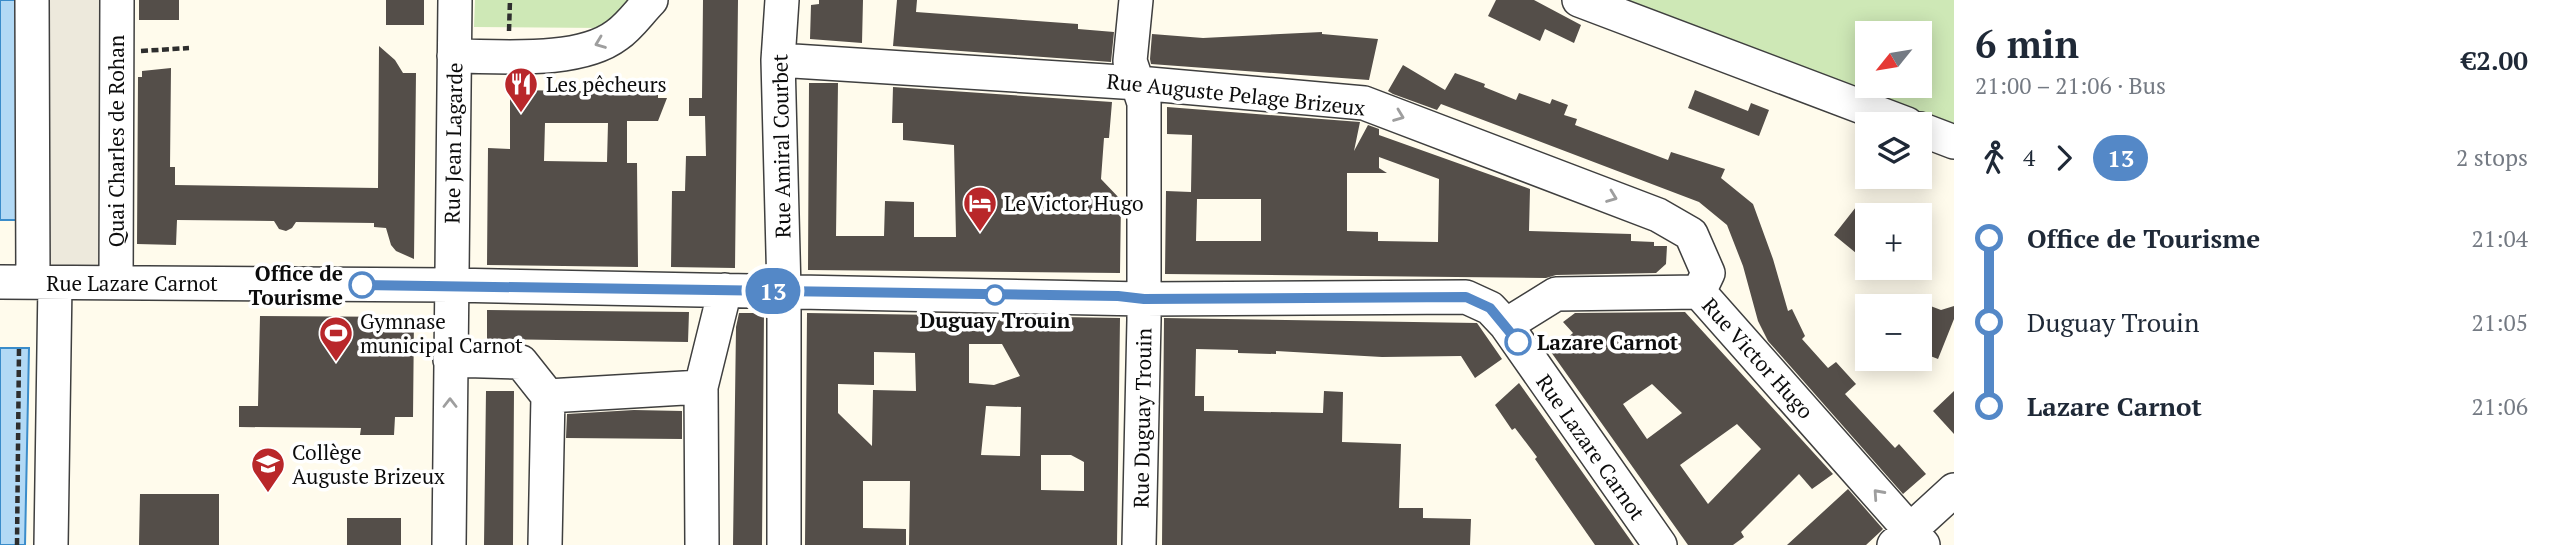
<!DOCTYPE html>
<html lang="en">
<head>
<meta charset="utf-8">
<style>
	:root { --surface:#fff; --page:#f6f6f7; --text:#1f2937; --muted:#747a83 }
	body { margin:0; font-family:"PT Serif",serif; background:var(--page); color:var(--text); height:100vh; display:flex; flex-direction:column; font-size:26px; white-space:nowrap }
	* { box-sizing:border-box; margin:0 }
	p { font-size:23px; color:var(--muted) }
	.icon { flex:none; width:38px; height:38px; fill:none; stroke:currentColor; stroke-width:2; stroke-linecap:round; stroke-linejoin:round }
	.map { position:relative; flex:1; overflow:hidden }
	.panel { display:flex; flex-direction:column; background:var(--surface); width:595px }
	.panel>* { flex:none }
	.badge { padding:0 14px; border-radius:23px; font-size:24px; line-height:46px }
	.needle { width:46px; rotate:240deg }
	.tools { position:absolute; left:1855px; top:21px; display:grid; gap:14px }
	.tools a { display:grid; place-items:center; width:77px; height:77px; border-radius:0px; background:var(--surface); box-shadow:0 4px 18px #0003; font-size:35px }
	.map>.badge { position:absolute; translate:-50% -50%; box-shadow:0 0 0 4px #fff }
	.legs { display:flex; align-items:center; gap:10px; height:77px; padding:0 21px; font-size:23px }
	.legs p { margin-inline-start:auto }
	.head { display:flex; align-items:center; justify-content:space-between; height:119px; padding:0 21px }
	h1 { font-size:38px; font-weight:700; line-height:52px }
	ul { padding:0 21px; list-style:none }
	li { display:flex; align-items:center; gap:24px; height:84px; font-size:26px }
	li i { display:grid; place-items:center; width:10px; height:100%; margin:0 9px; background:currentColor }
	li i::after { content:''; width:18px; height:18px; margin:-9px; border:5px solid; border-radius:50%; background:var(--surface) }
	li p { margin-inline-start:auto }
	li:first-child i { background:linear-gradient(#0000 50%,currentColor 0) }
	li:last-child i { background:linear-gradient(currentColor 50%,#0000 0) }
	main { display:flex; flex:1; min-height:0 }
	.map>svg:first-child { display:block }
</style>
</head>
<body>
<main>
<div class="map">
<svg width="1954" height="545" viewBox="0 0 1954 545">
	<rect width="100%" height="100%" fill="#fffbec"/>
	<path fill="#cee8b6" fill-rule="evenodd" d="M475,0H631L604,28L474,27Z
		M1579,0H1954V142ZM1867,33H1920V86H1867Z"/>
	<path fill="#ede9dc" d="M32,0H117L116,283L33,282Z"/>
	<path fill="#b2d9f5" stroke="#3a8cca" stroke-width="2" d="M0,0H17L28,220H0Z
		M0,348H29L25,545H0Z"/>
	<path fill="#544e49" fill-rule="evenodd" d="M139,0H179V20H139Z
		M386,0H424V25H386Z
		M703,0H738L735,268L671,267L672,191H685L686,156H706L705,116H689V98H702Z
		M819,0H863L862,43L810,39L811,5L819,4Z
		M897,0H917L916,12L1078,24V29L1114,32L1111,62L893,46Z
		M1496,0H1534L1581,25L1574,43L1545,29L1540,41L1488,16Z
		M1322,32V34L1378,39L1369,80L1151,64L1150,59L1152,34L1203,38Z
		M379,46L395,60L403,73H416L414,259L396,251L391,245L386,228L374,227V223L296,222L292,228L286,231L279,229L274,221L177,220L176,245L137,244L138,77H142V71L171,68L170,167H175V185L378,188Z
		M1403,65L1445,90L1455,73L1485,84L1484,87L1516,100L1519,93L1550,104L1552,99L1568,105L1564,115L1577,119L1575,125L1668,160L1671,152L1725,169L1721,178L1753,204L1773,259L1788,311L1792,309L1805,336L1802,339L1828,368L1836,362L1856,384L1845,394L1895,448L1899,444L1926,474L1903,494L1768,341L1758,321L1743,266L1727,225L1699,202L1441,104L1437,110L1393,94L1388,91Z
		M809,83H838L836,236H884L885,201L914,202V237H956L954,145L903,140V123H892L893,87L1112,102L1109,138H1104L1101,179L1121,200L1120,273L808,270Z
		M510,90L658,92V98H667L658,121H627V163H637L638,267L487,265L488,148L510,149ZM545,123H608L607,162L544,161Z
		M1695,90L1748,111L1751,103L1769,110L1759,136L1688,108Z
		M1167,107L1360,122L1354,151L1368,125L1379,129V135L1530,189L1529,231L1631,234V241L1654,242V246H1667L1666,264L1656,273L1556,275L1546,278L1165,274L1166,191L1191,192L1192,135L1167,134ZM1379,157L1439,179L1438,242L1378,241V232L1347,231V173H1387L1379,168ZM1197,199H1261V241H1196Z
		M1856,207L1867,217V262L1834,235Z
		M1920,302L1941,310L1954,306V319L1938,359L1920,352Z
		M487,310L689,312L688,342L487,339Z
		M1685,312L1833,474L1812,489L1799,474L1741,532L1744,537L1733,545H1688L1551,352L1573,333L1563,322L1575,313ZM1652,384L1682,413L1647,439L1623,404ZM1737,424L1761,449L1708,504L1680,465Z
		M739,313H764L762,545H733L736,327Z
		M807,313L1120,318L1117,545H909L910,481H863V528L906,529V545H805ZM969,344H1002L1020,376L994,385L969,383ZM874,352L915,353L916,391L873,390L872,446L838,413V384L874,385ZM986,406L1021,407L1020,456L981,455ZM1041,455H1071L1084,462V491L1041,490Z
		M260,316L414,317L413,417H395L394,435H360L361,428L239,427V406H258Z
		M1164,318L1477,323L1502,359L1475,378L1461,356L1382,357L1276,351V354L1238,353V350L1196,349L1195,396H1204V411L1323,413L1324,391L1343,392L1342,442L1401,444L1399,508H1423V518L1471,519L1470,545H1162Z
		M1519,383L1539,411L1634,545H1595L1535,459L1537,457L1515,428L1512,430L1495,405Z
		M486,391H514L513,545H484Z
		M1954,391V434L1933,411Z
		M634,410L682,411V439L566,438L567,414Z
		M1848,489L1883,529L1880,532L1866,545H1787Z
		M140,494H219V545H139Z
		M347,518H401V545H347Z"/>
	<g fill="none" stroke-linecap="round" stroke-linejoin="round">
		<g stroke="#3f3f3f" stroke-width="36">
			<path id="minor" d="M32,0L33,282
				M782,0L778,60L784,291V545
				M1136,0L1130,61L1144,103V320L1139,545
				M1579,0L1907,124
				M454,56C500,56 579,64 617,35C630,26 640,11 651,0
				M778,60L1138,83L1364,103L1658,215L1691,234L1708,273L1699,292
				M1920,129L1954,142
				M0,282L451,285L1144,299L1466,297L1490,308L1506,325L1660,545
				M116,283L117,0
				M1506,325L1556,294L1699,292L1923,545
				M450,360L521,362L548,396L701,387
				M51,545L55,283
				M449,545L455,0
				M545,545L548,396
				M702,545L701,387L725,290
				M1894,545L1954,490"/>
		</g>
		<path stroke="#2e2e2e" stroke-width="4.5" stroke-dasharray="7 3.5" stroke-linecap="butt" d="M509,31L510,0
			M141,51L189,48
			M17,545L19,348"/>
		<use href="#minor" stroke="#fff" stroke-width="33"/>
	</g>
	<defs><path id="oneway-chevron" d="M-2-3.5L2.5 0L-2 3.5" fill="none" stroke-width="1.6" stroke-linecap="round" stroke-linejoin="round" transform="scale(1.75)"/></defs>
	<g stroke="#9e9e9e">
		<use href="#oneway-chevron" transform="translate(600 43) rotate(159)"/>
		<use href="#oneway-chevron" transform="translate(1399 116) rotate(21)"/>
		<use href="#oneway-chevron" transform="translate(1612 197) rotate(21)"/>
		<use href="#oneway-chevron" transform="translate(450 403) rotate(-90)"/>
		<use href="#oneway-chevron" transform="translate(1878 494) rotate(-132)"/>
	</g>
	<g fill="none" stroke-linecap="round" stroke-linejoin="round">
		<g stroke="#fff" stroke-width="16">
			<path id="line-1" d="M362,285L1118,296L1144,299L1466,297L1490,308L1518,342"/>
		</g>
		<use href="#line-1" stroke="#5488c7" stroke-width="10"/>
	</g>
	<defs>
		<g id="restaurant-pin" transform="scale(1.75)"><path d="M0 17L-7.5 6A9.5 9.5 0 1 1 7.5 6Z" fill="#b9272a" stroke="#fff"/><path d="M-5-6h1v4h1v-4h1v4h1v-4h1v5L-1.5 .5V6h-2V.5L-5-1ZM5-6V6H3V1.5H1.5Q1.5-4 5-6Z" fill="#fff"/></g>
		<g id="hotel-pin" transform="scale(1.75)"><path d="M0 17L-7.5 6A9.5 9.5 0 1 1 7.5 6Z" fill="#b9272a" stroke="#fff"/><path d="M-6-4.5h1.5V1H6V5H4.5V3h-9V5H-6ZM-4 0a1.8 1.8 0 1 1 3.6 0ZM.5 0V-2.5h3Q6-2.5 6 0Z" fill="#fff"/></g>
		<g id="stadium-pin" transform="scale(1.75)"><path d="M0 17L-7.5 6A9.5 9.5 0 1 1 7.5 6Z" fill="#b9272a" stroke="#fff"/><path d="M0-5a6.5 5 0 1 0 0 10a6.5 5 0 1 0 0-10ZM-3.5-1.8h7v3.6h-7Z" fill="#fff"/></g>
		<g id="school-pin" transform="scale(1.75)"><path d="M0 17L-7.5 6A9.5 9.5 0 1 1 7.5 6Z" fill="#b9272a" stroke="#fff"/><path d="M0-5L7-2L0 1L-7-2ZM-4 1L0 2.5L4 1V4Q0 6-4 4Z" fill="#fff"/></g>
	</defs>
	<g fill-rule="evenodd">
		<use href="#restaurant-pin" x="521" y="84"/>
		<use href="#hotel-pin" x="980" y="203"/>
		<use href="#stadium-pin" x="336" y="333"/>
		<use href="#school-pin" x="268" y="464"/>
	</g>
	<g fill="#fff" stroke="#5488c7" stroke-width="3.5">
		<circle cx="362" cy="285" r="12"/>
		<circle cx="995" cy="295" r="9"/>
		<circle cx="1518" cy="342" r="12"/>
	</g>
	<g text-anchor="middle" dominant-baseline="central" stroke-width="7" stroke-linejoin="round" paint-order="stroke">
		<g font-size="21" fill="#0c0c0c" stroke="#fff" text-anchor="start">
			<text x="546" y="84">Les pêcheurs</text>
			<text x="1004" y="203">Le Victor Hugo</text>
			<text x="360" y="321">Gymnase<tspan x="360" dy="24">municipal Carnot</tspan></text>
			<text x="292" y="452">Collège<tspan x="292" dy="24">Auguste Brizeux</tspan></text>
		</g>
		<g font-size="21" fill="#0c0c0c" stroke="#fff">
			<text transform="translate(1236 94) rotate(6)">Rue Auguste Pelage Brizeux</text>
			<text transform="translate(116 141) rotate(-90)">Quai Charles de Rohan</text>
			<text transform="translate(453 143) rotate(-89)">Rue Jean Lagarde</text>
			<text transform="translate(781 146) rotate(-91)">Rue Amiral Courbet</text>
			<text x="132" y="283">Rue Lazare Carnot</text>
			<text transform="translate(1758 358) rotate(48)">Rue Victor Hugo</text>
			<text transform="translate(1142 418) rotate(-89)">Rue Duguay Trouin</text>
			<text transform="translate(1591 447) rotate(55)">Rue Lazare Carnot</text>
		</g>
		<g font-size="21" font-weight="bold" fill="#0c0c0c" stroke="#fff" text-anchor="end">
			<text x="343" y="273">Office de<tspan x="343" dy="24">Tourisme</tspan></text>
			<text x="995" y="320" text-anchor="middle">Duguay Trouin</text>
			<text x="1537" y="342" text-anchor="start">Lazare Carnot</text>
		</g>
	</g>
</svg>
<div class="tools">
<a><svg class="needle" viewBox="-14 -14 28 28"><path d="M0-13l5 13h-10z" fill="#e53935"/><path d="M0 13l5-13h-10z" fill="#747a83"/></svg></a>
<a><svg class="icon" aria-label="layers" viewBox="0 0 24 24"><path d="M12 4l9 5-9 5-9-5zM3 14l9 5 9-5"/></svg></a>
<a>+</a>
<a>−</a>
</div>
<b class="badge" style="left:773px;top:291px;background:#5488c7;color:#fff">13</b>
</div>
<section class="panel">
<div class="head"><div><h1>6 min</h1><p>21:00 – 21:06 · Bus</p></div><b>€2.00</b></div>
<div class="legs"><svg class="icon" aria-label="walk" viewBox="0 0 24 24"><circle cx="13" cy="4" r="2"/><path d="M13 8l-2 6 4 7M11 14l-3 7M7 12l3-4h3l4 4"/></svg>4<svg class="icon" aria-label="forward" viewBox="0 0 24 24"><path d="M9 5l7 7-7 7"/></svg><b class="badge" style="background:#5488c7;color:#fff">13</b><p>2 stops</p></div>
<ul>
<li><i style="color:#5488c7"></i><b>Office de Tourisme</b><p>21:04</p></li>
<li><i style="color:#5488c7"></i><span>Duguay Trouin</span><p>21:05</p></li>
<li><i style="color:#5488c7"></i><b>Lazare Carnot</b><p>21:06</p></li>
</ul>
</section>
</main>
</body>
</html>
